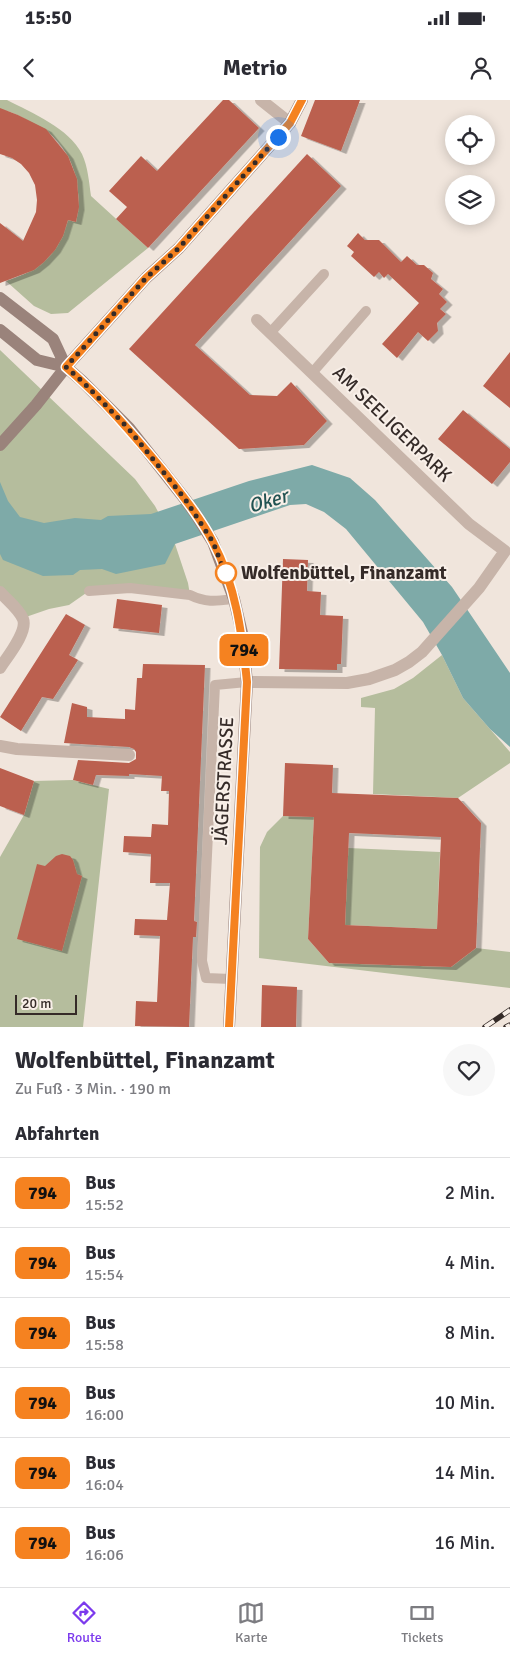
<!DOCTYPE html>
<html lang="de">
<head>
<meta charset="utf-8">
<style>
	:root { --surface:#fff; --page:#f7f7f7; --text:#2b2b33; --muted:#7c7c81; --line:#e1e1e2; --accent:#7c3aed }
	body { margin:0; font-family:Signika,sans-serif; background:var(--page); color:var(--text); height:100vh; display:flex; flex-direction:column; font-size:19px; white-space:nowrap }
	* { box-sizing:border-box; margin:0 }
	p { font-size:16px; color:var(--muted) }
	.icon { flex:none; width:28px; height:28px; fill:none; stroke:currentColor; stroke-width:2; stroke-linecap:round; stroke-linejoin:round }
	.map { position:relative; height:927px; overflow:hidden }
	.panel { display:flex; flex-direction:column; background:var(--surface); flex:1 }
	.panel>* { flex:none }
	.badge { padding:0 10px; border-radius:8px; font-size:18px; line-height:32px }
	.buttons { position:absolute; left:445px; top:15px; display:grid; gap:10px }
	.buttons a { display:grid; place-items:center; width:50px; height:50px; border-radius:50%; background:var(--surface); box-shadow:0 2px 12px #0003; font-size:25px }
	.scale { position:absolute; left:15px; bottom:12px; width:62px; box-sizing:border-box; padding-left:5px; border:2px solid #352b28; border-top:0; font-size:14px; line-height:18px; white-space:nowrap; color:#352b28; -webkit-text-stroke:4px #f8efe8; paint-order:stroke }
	.you { position:absolute; width:25px; height:25px; margin:-12px; border:4px solid #fff; border-radius:50%; background:#1a73e8; box-shadow:0 0 0 8px #1a73e833 }
	.map>.badge { position:absolute; translate:-50% -50%; box-shadow:0 0 0 2px #fff }
	h2 { padding:0 15px; font-size:19px; line-height:45px }
	.round { display:grid; place-items:center; flex:none; width:52px; height:52px; border-radius:26px; background:var(--page) }
	.overview { display:flex; align-items:center; justify-content:space-between; height:85px; padding:0 15px }
	h1 { font-size:24px; font-weight:700; line-height:38px }
	ul { padding:0; list-style:none }
	li { display:flex; align-items:center; gap:15px; height:70px; padding:0 15px; border-top:1px solid var(--line) }
	li div { flex:1 }
	li b { display:block; font-size:19px }
	li em { font-style:normal }
	li .badge { min-width:55px; font-weight:700; text-align:center }
	.status { display:flex; justify-content:space-between; align-items:center; height:35px; padding:0 25px; background:var(--surface); direction:ltr }
	.status svg { height:14px; fill:currentColor }
	header { display:flex; justify-content:space-between; align-items:center; height:65px; padding:0 15px; background:var(--surface); font-size:22px; font-weight:700 }
	.tabs { display:flex; justify-content:space-around; align-items:center; height:70px; border-top:1px solid var(--line); background:var(--surface); font-size:14px; color:var(--muted) }
	.tabs a { display:grid; justify-items:center; gap:2px }
	.tabs .current { color:var(--accent) }
	.map>svg:first-child { display:block }
</style>
</head>
<body>
<div class="status"><b>15:50</b><svg viewBox="0 0 49 12"><path d="M0 12V9h3v3zM5 12V6h3v6zM10 12V3h3v9zM15 12V0h3v12zM26 1h20v11H26zM47 4h2v5h-2z"/></svg></div>
<header><svg class="icon" aria-label="back" viewBox="0 0 24 24"><path d="M15 5l-7 7 7 7"/></svg>Metrio<svg class="icon" aria-label="person" viewBox="0 0 24 24"><circle cx="12" cy="8" r="4"/><path d="M4 21q1-7 8-7t8 7"/></svg></header>
<div class="map">
<svg width="510" height="927" viewBox="0 0 510 927">
	<defs>
		<filter id="shadow"><feDropShadow dx="5.5" dy="3" stdDeviation="0" flood-color="#0004"/></filter>
	</defs>
	<rect width="100%" height="100%" fill="#f0e5dc"/>
	<path fill="#b5bd9d" d="M0,0H7C32,13 69,28 82,54C88,67 89,82 91,96L148,148L68,213L51,214L34,206L6,181C41,170 57,155 68,120L76,122C83,90 75,55 49,33C44,29 38,26 32,23C22,17 12,11 0,10Z
		M0,250L135,379L155,406L175,444L188,483L190,495L89,491L69,505L49,509L23,518L0,492Z
		M442,555L463,598L510,652V663L458,698L373,694L375,608L361,607V598L394,589L413,578Z
		M73,680L109,689L83,927H0V757L24,715L34,681Z
		M283,716L314,717L308,839L329,863L451,867L476,848L510,852V888L259,858L260,747L267,732Z
		M348,748L440,752L437,829L345,825Z"/>
	<path fill="#7eaaa8" d="M312,365L350,378L375,400L452,487L510,573V647L490,629L463,598L442,555L423,522L346,429L324,412L306,404L290,405L175,444L165,464L116,474L102,469L80,470L73,475L43,476L3,460L0,454V382L8,401L20,417L44,423L75,418L101,420L108,416L151,414L249,381Z"/>
	<path fill="#bb604f" fill-rule="evenodd" filter="url(#shadow)" d="M223,0H229L259,28L148,148L116,119L127,107L109,91L141,56L157,71Z
		M315,0H360L341,51L301,36Z
		M0,8L18,15L46,29L68,56L77,79L79,107L76,122L68,120L63,136L55,150L44,162L34,170L0,183V123L23,141L36,112L37,100L35,85L29,73L21,64L12,58L0,54Z
		M307,54L341,86L195,245L250,295L277,296L291,282L327,321L304,345L239,349L129,249Z
		M358,133L365,140H379L401,162L407,156L417,165H424L433,173L431,179L443,189L439,194L447,202L440,209L446,214L437,223L438,231L428,241L418,232L397,258L382,244L419,203L388,174L384,178L379,172L374,177L351,156L354,152L347,146Z
		M510,252V308L483,286Z
		M463,310L510,349V362L492,384L438,339Z
		M283,459L308,460L307,491L321,492L320,515L343,516L341,564H337V570L279,569Z
		M117,499L162,505L159,533L113,528Z
		M66,514L85,525L69,555L78,560L53,599L42,597L21,631L0,617Z
		M143,564L205,565L194,821L197,822L196,837H193L189,927L135,926L136,901L157,902L160,836L134,835L135,819L167,820L170,783H150L151,754L123,752L124,736L151,737L152,724L168,725L169,691H161L162,676L129,674V676L96,675L93,685L73,680L78,660L129,663L136,659V652L134,649L129,647L64,643L72,603L87,607V617L125,619V609L135,610L137,578H142Z
		M285,663L333,665L332,693L458,698L481,723L476,848L451,867L329,863L308,839L314,717L283,716ZM349,733L441,737L437,829L345,825Z
		M0,668L34,681L24,715L0,706Z
		M62,754L70,756L73,760L77,774L82,776L62,851L17,839L37,764L45,766L56,756Z
		M262,885L297,887L296,927H261Z"/>
	<g fill="none" stroke-linecap="round" stroke-linejoin="round">
		<path stroke="#c7b4a9" stroke-width="10" d="M270,233L324,174
			M312,273L366,211
			M89,491L130,488L190,495C206,503 217,501 234,499
			M231,879L206,878L202,861L215,585L247,582"/>
		<path stroke="#c7b4a9" stroke-width="12" d="M261,0L290,23
			M0,492C7,500 19,509 23,519C28,532 7,557 0,568
			M247,582L347,583L369,579L395,570L409,562L422,552L479,488L505,451L469,424L257,220
			M0,646L17,649L129,655"/>
		<path stroke="#9a837b" stroke-width="12" d="M0,198L53,239L66,267L82,281L129,328L185,399L197,416L213,442L234,499L242,533L247,582L229,927
			M0,230L37,260L66,267
			M0,345L36,305L66,267L146,178L179,148L290,23L302,0"/>
		<g stroke="#352b28" stroke-width="5.5">
			<path id="rail" d="M485,927L510,910
				M506,927L510,925"/>
		</g>
		<use href="#rail" stroke="#f8efe8" stroke-width="4" stroke-dasharray="11" stroke-linecap="butt"/>
	</g>
	<g fill="none" stroke-linecap="round" stroke-linejoin="round">
		<g stroke="#fff" stroke-width="11">
			<path id="line" d="M229,927L247,582C242,534 236,486 213,442C200,417 182,395 165,373C134,335 103,299 66,267L146,178L179,148L290,23L302,0"/>
		</g>
		<use href="#line" stroke="#f58220" stroke-width="8"/>
		<path stroke="#352b28" stroke-width="5" stroke-dasharray="0 9" d="M226,473L228,481L213,442L185,399L128,328L82,281L66,267L146,178L179,148L278,37"/>
	</g>
	<circle fill="#fff" stroke="#f58220" stroke-width="2.5" cx="226" cy="473" r="10"/>
	<g text-anchor="middle" dominant-baseline="central" stroke-width="4" stroke-linejoin="round" paint-order="stroke">
		<g font-size="19" fill="#352b28" stroke="#f8efe8">
			<text transform="translate(392 324) rotate(44)">AM SEELIGERPARK</text>
			<text transform="translate(224 681) rotate(-87)">JÄGERSTRASSE</text>
		</g>
		<g font-size="19" font-weight="bold" fill="#352b28" stroke="#f8efe8" text-anchor="start">
			<text x="241" y="473">Wolfenbüttel, Finanzamt</text>
		</g>
		<g font-size="20" font-style="italic" fill="#215251" stroke="#f8efe8">
			<text transform="translate(268 401) rotate(-17)">Oker</text>
		</g>
	</g>
</svg>
<div class="buttons">
<a><svg class="icon" aria-label="locate" viewBox="0 0 24 24"><circle cx="12" cy="12" r="6"/><path d="M12 2v4M12 18v4M2 12h4M18 12h4"/></svg></a>
<a><svg class="icon" aria-label="layers" viewBox="0 0 24 24"><path d="M12 4l9 5-9 5-9-5zM3 14l9 5 9-5"/></svg></a>
</div>
<div class="scale">20 m</div>
<div class="you" style="left:278px;top:37px"></div>
<b class="badge" style="left:244px;top:550px;background:#f58220;color:#111">794</b>
</div>
<section class="panel">
<div class="overview"><div><h1>Wolfenbüttel, Finanzamt</h1><p>Zu Fuß · 3 Min. · 190 m</p></div><a class="round"><svg class="icon" aria-label="heart" viewBox="0 0 24 24"><path d="M12 20l-8-8c-3-5 5-10 8-4 3-6 11-1 8 4z"/></svg></a></div>
<h2>Abfahrten</h2>
<ul>
<li><span class="badge" style="background:#f58220;color:#111">794</span><div><b>Bus</b><p>15:52</p></div><em>2 Min.</em></li>
<li><span class="badge" style="background:#f58220;color:#111">794</span><div><b>Bus</b><p>15:54</p></div><em>4 Min.</em></li>
<li><span class="badge" style="background:#f58220;color:#111">794</span><div><b>Bus</b><p>15:58</p></div><em>8 Min.</em></li>
<li><span class="badge" style="background:#f58220;color:#111">794</span><div><b>Bus</b><p>16:00</p></div><em>10 Min.</em></li>
<li><span class="badge" style="background:#f58220;color:#111">794</span><div><b>Bus</b><p>16:04</p></div><em>14 Min.</em></li>
<li><span class="badge" style="background:#f58220;color:#111">794</span><div><b>Bus</b><p>16:06</p></div><em>16 Min.</em></li>
</ul>
</section>
<nav class="tabs">
<a class="current"><svg class="icon" aria-label="directions" viewBox="0 0 24 24"><path d="M12 3l9 9-9 9-9-9zM9 14v-3h6M13 9l2 2-2 2"/></svg>Route</a>
<a><svg class="icon" aria-label="map" viewBox="0 0 24 24"><path d="M3 6l6-2 6 2 6-2v14l-6 2-6-2-6 2zM9 4v14M15 6v14"/></svg>Karte</a>
<a><svg class="icon" aria-label="tickets" viewBox="0 0 24 24"><path d="M3 7h18v10H3zM15 7v10"/></svg>Tickets</a>
</nav>
</body>
</html>
